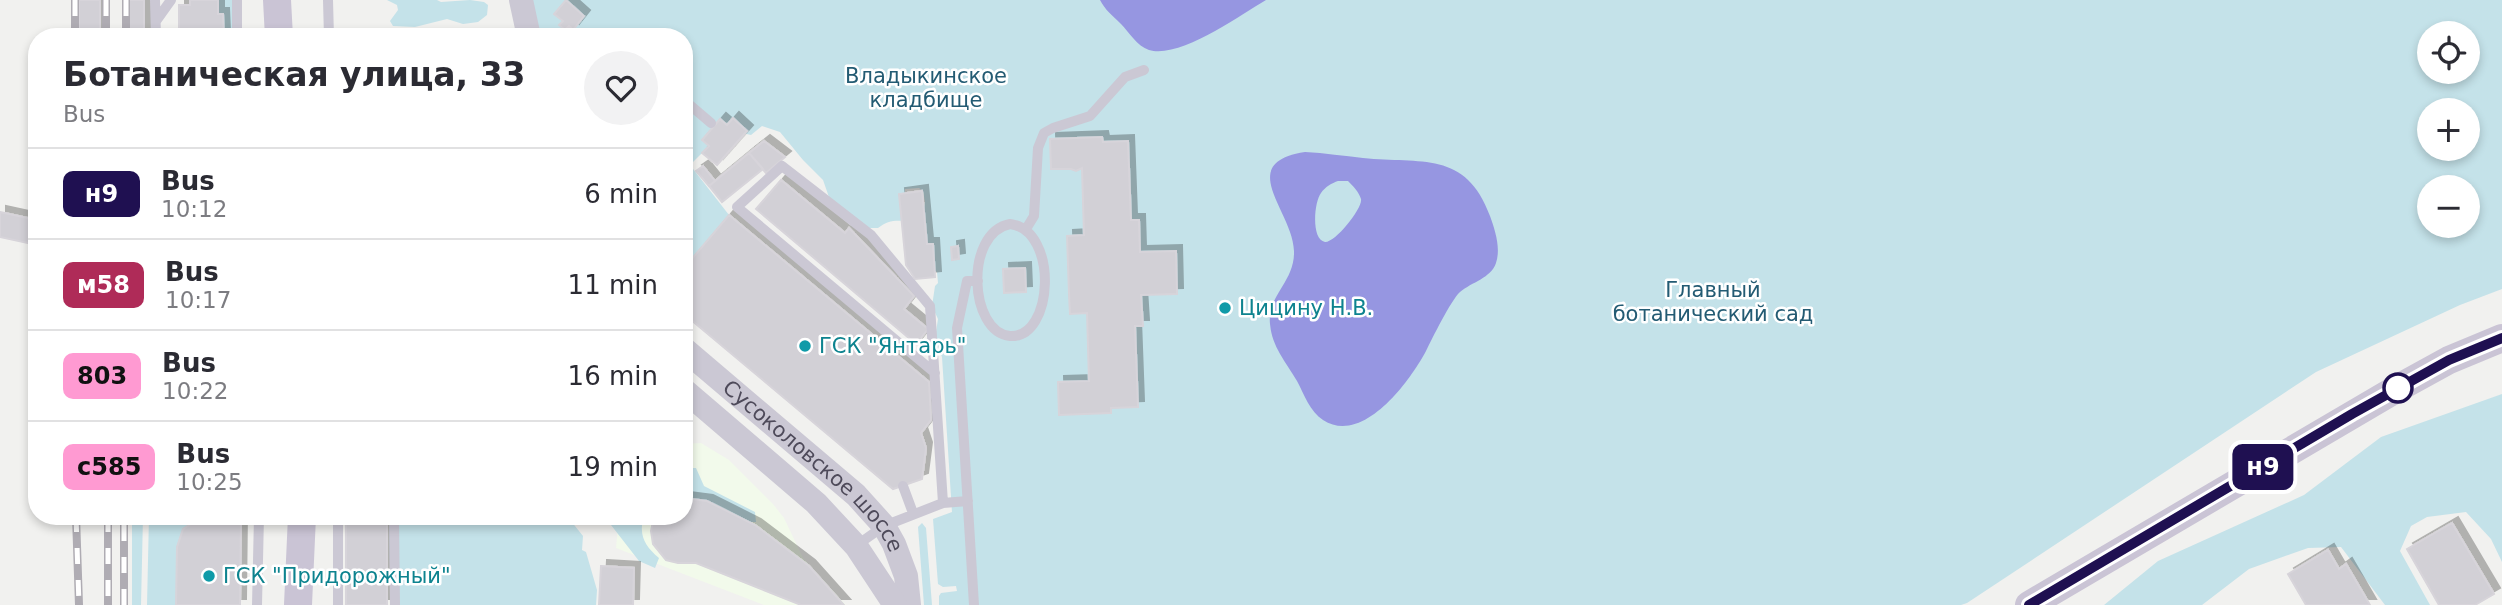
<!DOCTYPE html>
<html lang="en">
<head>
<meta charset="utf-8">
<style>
	:root { --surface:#fff; --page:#f2f2f3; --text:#2b2b33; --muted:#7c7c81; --line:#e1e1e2 }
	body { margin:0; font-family:"DejaVu Sans",sans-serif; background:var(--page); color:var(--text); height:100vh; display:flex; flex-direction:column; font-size:26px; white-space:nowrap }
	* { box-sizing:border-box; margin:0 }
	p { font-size:23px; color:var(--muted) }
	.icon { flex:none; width:38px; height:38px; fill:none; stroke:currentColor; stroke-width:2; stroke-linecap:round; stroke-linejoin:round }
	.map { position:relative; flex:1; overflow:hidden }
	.drawer { position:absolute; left:28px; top:28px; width:665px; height:497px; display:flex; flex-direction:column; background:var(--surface); border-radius:28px; box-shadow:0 4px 10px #0003 }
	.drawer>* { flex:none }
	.badge { padding:0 14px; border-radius:10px; font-size:24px; line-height:46px }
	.buttons { position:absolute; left:2417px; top:21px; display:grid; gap:14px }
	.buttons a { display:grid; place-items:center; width:63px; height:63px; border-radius:50%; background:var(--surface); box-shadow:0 4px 10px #0003; font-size:35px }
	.map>.badge { position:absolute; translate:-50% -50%; box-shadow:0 0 0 4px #fff }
	.round { display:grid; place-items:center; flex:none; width:74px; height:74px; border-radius:37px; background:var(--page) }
	.headline { display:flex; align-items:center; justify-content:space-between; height:119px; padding:0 35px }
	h1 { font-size:33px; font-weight:800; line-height:52px }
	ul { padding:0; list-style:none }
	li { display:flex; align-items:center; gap:21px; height:91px; padding:0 35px; border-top:2px solid var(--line) }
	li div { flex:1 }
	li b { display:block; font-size:26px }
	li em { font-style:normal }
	li .badge { min-width:77px; font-weight:700; text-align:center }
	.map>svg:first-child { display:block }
</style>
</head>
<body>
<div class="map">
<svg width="2502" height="605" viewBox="0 0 2502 605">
	<defs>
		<filter id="shadow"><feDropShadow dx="6" dy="-6" stdDeviation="0" flood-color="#0004"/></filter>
	</defs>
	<rect width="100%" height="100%" fill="#f1f1ef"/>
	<path fill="#f2faeb" d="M701,443L729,460L773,504L784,518L803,558L846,605H764L616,548L619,516H684V444Z"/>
	<path fill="#c4e2e9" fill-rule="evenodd" d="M218,0H233L234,37H224L223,15L218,14Z
		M387,0H437L441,2L470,0L484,2L488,5L487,15L478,22L463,24L447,19L415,27L393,26L390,21L398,10L397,5Z
		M532,0H2502V289L2460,305L2316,372L1967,603L1961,605H939V596L941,593L957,591L956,586L943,587L938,584L933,519L952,512L942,357L935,338L938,319L932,306L935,286L938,283L937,272L930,269L920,225L925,202L923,191L919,188L905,189V221C894,220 887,221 878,228H869L830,200L823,180L803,160L780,132L762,126L751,135L742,133L729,123L702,140L709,146L690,165L729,215L684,268V37H537ZM2429,33H2468V72H2429ZM2429,110H2468V149H2429ZM2429,187H2468V226H2429Z
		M2502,394V562L2491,539L2466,512L2427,517L2411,526L2400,551L2430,605H2385L2341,547L2308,548L2249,569L2202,605H2104L2158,561L2304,495L2381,437Z
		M684,468H696L704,486L755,512L756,522H742L684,498Z
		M132,516H143L141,605H132Z
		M149,516H203L183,529L178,547L176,605H147Z
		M400,516H567L583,536L582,550L586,552L597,590L596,605H391L389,525L400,520Z
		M604,516H644C638,535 645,546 659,558L655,568L639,561Z
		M922,523L926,528L932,605H924L918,527Z"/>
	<path fill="#9696e1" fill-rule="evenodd" d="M1100,0H1266C1239,16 1180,59 1149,50C1137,46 1129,32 1121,24C1113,16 1105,10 1100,0Z
		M1305,152C1325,153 1344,156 1363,158C1421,164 1466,150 1490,216C1495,230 1501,248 1496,263C1491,278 1472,282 1460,292C1451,300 1432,339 1426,351C1410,381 1363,446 1323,420C1310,412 1304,394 1297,381C1286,362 1272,347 1270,324C1267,295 1295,282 1294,251C1293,211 1234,163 1305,152ZM1338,181H1348C1353,186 1359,192 1361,199C1363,208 1335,243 1325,242C1311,240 1314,202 1321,193C1325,187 1332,183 1338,181Z"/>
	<path fill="#d2d0d6" stroke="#d7d4da" stroke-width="2" filter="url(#shadow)" d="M79,0H100V37H79Z
		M128,0H144V37H128Z
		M190,0H218V14H223L224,37H179V5H190Z
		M566,0L584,16L573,30L569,26L565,30L559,25L563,21L554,14Z
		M733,118L747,131L717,165L702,153L709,146L702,140L720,119L727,125Z
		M1102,137L1103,142L1128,141L1131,220H1139L1140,252L1176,251L1177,294L1141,295L1143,326H1135L1138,407L1111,408V413L1059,415L1058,382L1089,381L1087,313L1070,314L1069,294L1067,236L1084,235L1082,168L1076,171L1071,169H1051L1050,139Z
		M764,141L785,157L766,173L749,153Z
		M749,153L763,169L722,202L709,186Z
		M703,166L715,181L709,186L696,171Z
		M781,180L845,233L849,228L914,296L904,309L928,329L916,344L756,209Z
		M922,191L927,244H933L935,277L915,279L906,265L899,194Z
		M0,212L37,220V245L0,237Z
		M729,215L929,382L931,420L921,433L926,448L922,479L893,489L684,314V268Z
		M958,246L959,259L952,260L951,247Z
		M1025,268L1026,292L1004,293L1003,269Z
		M684,498L707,501L755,525L809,566L844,605H801L696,563H678L666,560L653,544L651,531L653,521L655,516H684Z
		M203,516H241L240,605H176L177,547L183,529Z
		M346,516H387V605H346Z
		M2452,523L2494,594L2475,605H2439L2407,549Z
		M2328,550L2339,569L2346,564L2370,605H2306L2288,574Z
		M601,566L634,568L633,605H599Z"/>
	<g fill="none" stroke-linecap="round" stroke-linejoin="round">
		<path stroke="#cbc8d4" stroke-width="10" d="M155,0L156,37
			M237,0V37
			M328,0L329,37
			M156,21L171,0
			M684,100L711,123
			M1010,224C1059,230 1054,339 1010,336C969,332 964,233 1010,224Z
			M1026,229L1034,216L1038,148L1044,133L1053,128L1090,116L1125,77L1144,70
			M903,486L913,513
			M943,503L968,501
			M394,516L395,605
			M857,545L884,526L943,503L930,306L871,235L782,166L737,207L935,373
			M257,605L259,516
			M338,605V516
			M974,605L957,328L967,281H978"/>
		<g stroke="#cbc8d4" stroke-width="24">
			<path d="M521,0L529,37"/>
			<path id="s1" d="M684,349L856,495L884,526L894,544L906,576L909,605"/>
			<path d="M684,390L816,503L856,546L895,605"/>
		</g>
		<path stroke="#cac4d5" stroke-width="28" d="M277,0L279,37
			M298,605L302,516
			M2029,605L2398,388L2449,360L2502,338"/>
		<g stroke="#afacb3" stroke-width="8">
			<path id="rail" d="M75,0V37
				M106,0V37
				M126,0V37
				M76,516L79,605
				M108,516V605
				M124,605V516"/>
		</g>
		<use href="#rail" stroke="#fff" stroke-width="5" stroke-dasharray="16" stroke-linecap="butt"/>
	</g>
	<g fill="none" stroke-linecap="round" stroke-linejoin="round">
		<g stroke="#fff" stroke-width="16">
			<path id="line" d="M2029,605L2352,414L2449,360L2502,338"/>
		</g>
		<use href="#line" stroke="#1f1051" stroke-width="10"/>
	</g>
	<g fill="#0f9aa8" stroke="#fff" stroke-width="2.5">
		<circle cx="1225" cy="308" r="7"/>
		<circle cx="805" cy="346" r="7"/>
		<circle cx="209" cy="576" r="7"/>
	</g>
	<circle fill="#fff" stroke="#1f1051" stroke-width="3.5" cx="2398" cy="388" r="14"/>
	<g text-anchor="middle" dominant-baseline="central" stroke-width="5" stroke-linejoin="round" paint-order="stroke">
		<g font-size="21" fill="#235b73" stroke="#fff">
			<text x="926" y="76">Владыкинское<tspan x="926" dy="24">кладбище</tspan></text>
			<text x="1713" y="290">Главный<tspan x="1713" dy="24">ботанический сад</tspan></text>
		</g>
		<g font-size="21" fill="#0d838f" stroke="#fff" text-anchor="start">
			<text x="1239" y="308">Цицину Н.В.</text>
			<text x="819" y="346">ГСК "Янтарь"</text>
			<text x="223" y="576">ГСК "Придорожный"</text>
		</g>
		<g font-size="21" fill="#4e4a5a" stroke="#fff">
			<text stroke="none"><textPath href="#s1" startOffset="175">Сусоколовское шоссе</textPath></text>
		</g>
	</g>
</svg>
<div class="buttons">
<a><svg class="icon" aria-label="locate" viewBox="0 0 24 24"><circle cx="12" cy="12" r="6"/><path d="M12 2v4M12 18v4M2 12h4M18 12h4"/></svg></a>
<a>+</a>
<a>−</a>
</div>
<b class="badge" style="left:2263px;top:467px;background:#1f1051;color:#fff">н9</b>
<section class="drawer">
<div class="headline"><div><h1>Ботаническая улица, 33</h1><p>Bus</p></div><a class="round"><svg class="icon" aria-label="heart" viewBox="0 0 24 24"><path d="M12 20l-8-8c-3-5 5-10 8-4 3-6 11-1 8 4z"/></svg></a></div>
<ul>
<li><span class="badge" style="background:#1f1051;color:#fff">н9</span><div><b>Bus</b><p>10:12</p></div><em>6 min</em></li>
<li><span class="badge" style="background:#af2b58;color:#fff">м58</span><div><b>Bus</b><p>10:17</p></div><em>11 min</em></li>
<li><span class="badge" style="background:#ff9ad2;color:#111">803</span><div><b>Bus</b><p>10:22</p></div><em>16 min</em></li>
<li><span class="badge" style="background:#ff9ad2;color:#111">с585</span><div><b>Bus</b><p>10:25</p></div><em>19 min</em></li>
</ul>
</section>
</div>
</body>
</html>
